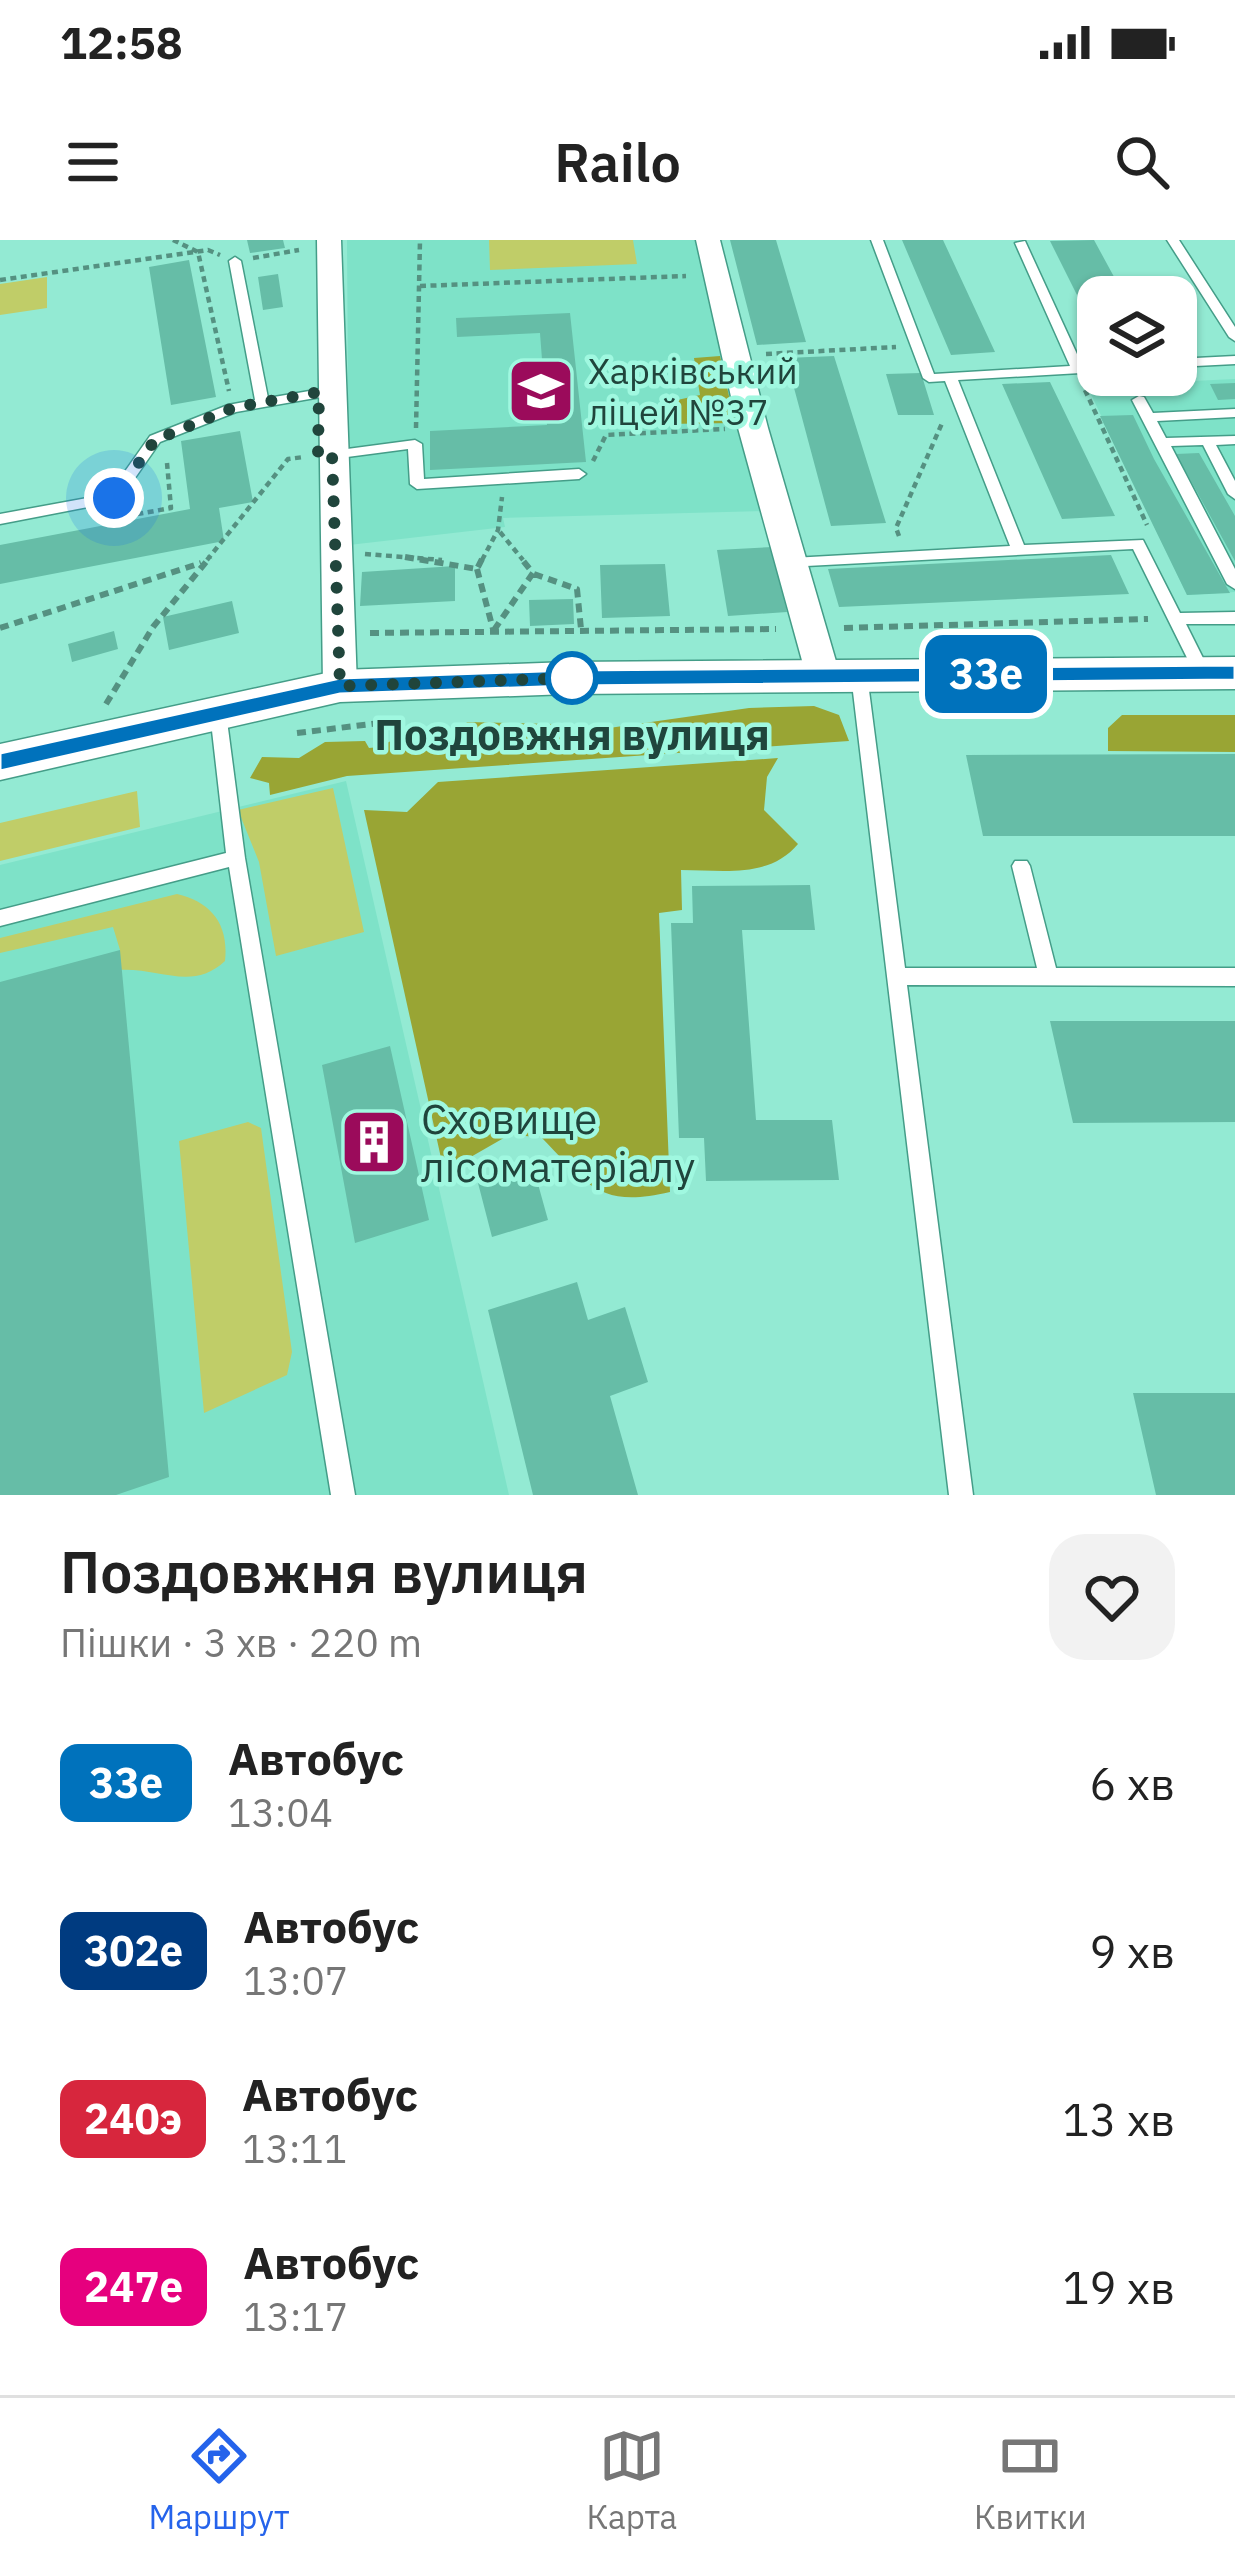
<!DOCTYPE html>
<html lang="uk">
<head>
<meta charset="utf-8">
<style>
	:root { --surface:#fff; --page:#f2f2f2; --text:#222; --muted:#767676; --line:#e0e0e0; --accent:#2563eb }
	body { margin:0; font-family:"IBM Plex Sans",sans-serif; background:var(--page); color:var(--text); height:100vh; display:flex; flex-direction:column; font-size:45px; white-space:nowrap }
	* { box-sizing:border-box; margin:0 }
	p { font-size:39px; color:var(--muted) }
	.icon { flex:none; width:66px; height:66px; fill:none; stroke:currentColor; stroke-width:2; stroke-linecap:round; stroke-linejoin:round }
	.map { position:relative; height:1255px; overflow:hidden }
	.side { display:flex; flex-direction:column; background:var(--surface); flex:1 }
	.side>* { flex:none }
	.badge { padding:0 24px; border-radius:18px; font-size:42px; line-height:78px }
	.controls { position:absolute; left:1077px; top:36px; display:grid; gap:24px }
	.controls a { display:grid; place-items:center; width:120px; height:120px; border-radius:24px; background:var(--surface); box-shadow:0 3px 9px #0004; font-size:60px }
	.you { position:absolute; width:60px; height:60px; margin:-30px; border:9px solid #fff; border-radius:50%; background:#1a73e8; box-shadow:0 0 0 18px #1a73e833 }
	.map>.badge { position:absolute; translate:-50% -50%; box-shadow:0 0 0 6px #fff }
	.round { display:grid; place-items:center; flex:none; width:126px; height:126px; border-radius:36px; background:var(--page) }
	.head { display:flex; align-items:center; justify-content:space-between; height:204px; padding:0 60px }
	h1 { font-size:57px; font-weight:600; line-height:90px }
	ul { padding:0; list-style:none }
	li { display:flex; align-items:center; gap:36px; height:168px; padding:0 60px }
	li div { flex:1 }
	li b { display:block; font-size:45px }
	li em { font-style:normal }
	li .badge { min-width:132px; font-weight:700; text-align:center }
	.status { display:flex; justify-content:space-between; align-items:center; height:84px; padding:0 60px; background:var(--surface); direction:ltr }
	.status svg { height:33px; fill:currentColor }
	header { display:flex; justify-content:space-between; align-items:center; height:156px; padding:0 60px; background:var(--surface); font-size:54px; font-weight:600 }
	.menu { display:flex; justify-content:space-around; align-items:center; height:168px; border-top:3px solid var(--line); background:var(--surface); font-size:33px; color:var(--muted) }
	.menu a { display:grid; justify-items:center; gap:6px }
	.menu .current { color:var(--accent) }
	.map>svg:first-child { display:block }
</style>
</head>
<body>
<div class="status"><b>12:58</b><svg viewBox="0 0 49 12"><path d="M0 12V9h3v3zM5 12V6h3v6zM10 12V3h3v9zM15 12V0h3v12zM26 1h20v11H26zM47 4h2v5h-2z"/></svg></div>
<header><svg class="icon" aria-label="menu" viewBox="0 0 24 24"><path d="M4 6h16M4 12h16M4 18h16"/></svg>Railo<svg class="icon" aria-label="search" viewBox="0 0 24 24"><circle cx="10" cy="10" r="6"/><path d="M15 15l6 6"/></svg></header>
<div class="map">
<svg width="1235" height="1255" viewBox="0 0 1235 1255">
	<rect width="100%" height="100%" fill="#93ead3"/>
	<path fill="#7ee2c8" d="M347,0H701L767,271L503,278L505,287L349,305Z
		M1235,139V352L1187,355L1087,146Z
		M346,541L509,1255H0V625Z"/>
	<path fill="#c0cd68" d="M489,0H633L637,24L490,30Z
		M47,37V68L0,75V44Z
		M333,548L364,692L276,716L259,622L238,570Z
		M137,551L140,587L0,621V583Z
		M177,654C211,662 229,684 225,721C192,752 159,727 118,730L120,710L113,687L0,713V698Z
		M248,882L261,888L292,1112L287,1135L204,1173L179,901Z"/>
	<path fill="#99a534" d="M720,116L735,183L665,184L659,164L700,155L694,118Z
		M814,466L839,475L849,501L347,536L270,555L269,543L250,538L262,517L299,518L325,502L365,501L369,508C384,508 391,498 405,496C430,493 450,507 467,482L554,484L581,492L749,468Z
		M1122,475H1235V512L1108,511V488Z
		M778,518L767,537L764,570L798,604C769,639 722,630 681,630L682,670L659,673L670,952C599,969 587,944 541,897L509,895L462,922L441,918L364,570L407,572L438,542Z"/>
	<path fill="#66bda7" d="M247,0H283L285,8L250,13Z
		M730,0H776L806,102L757,105Z
		M902,0H943L995,112L951,115Z
		M1094,0L1125,57H1098V97L1050,1Z
		M189,20L216,157L171,165L149,27Z
		M278,34L283,67L263,70L258,37Z
		M570,73L586,222L430,230V191L547,185L540,93L457,97L456,78Z
		M834,116L886,283L831,286L786,118Z
		M921,133L934,175H898L886,134Z
		M1050,142L1115,276L1062,279L1002,144Z
		M1235,143V159L1218,160L1210,144Z
		M1133,175L1154,219L1230,353L1187,355L1100,176Z
		M240,191L253,262L219,268L224,301L0,344V305L190,269L181,201Z
		M1199,213L1235,276V321L1176,214Z
		M773,307L787,372L728,376L717,310Z
		M1111,315L1129,354L839,367L828,329Z
		M665,324L670,376L602,378L600,325Z
		M455,326V361L360,366L362,332Z
		M573,359L574,384L530,386L529,360Z
		M232,361L239,393L169,410L163,377Z
		M114,391L118,409L72,422L68,404Z
		M1235,514V596H983L966,515Z
		M810,645L815,690H742L756,880H832L839,940L706,941L704,898H679L671,683H693L692,646Z
		M120,710L169,1237L116,1255H0V742Z
		M1050,781H1235V882L1073,883Z
		M390,806L429,980L355,1003L322,825Z
		M533,926L548,980L492,997L478,943Z
		M577,1042L588,1080L625,1067L648,1142L610,1156L638,1255H533L488,1070Z
		M1133,1153H1235V1255H1156Z"/>
	<g fill="none" stroke-linecap="round" stroke-linejoin="round">
		<g stroke="#449d88" stroke-width="3">
			<path id="service" d="M871,0H883L934,134L1070,126L1015,3L1025,1L1082,125L1098,124V132L958,140L1024,305L1143,300L1180,373L1235,372V384H1186L1210,432L1208,436H1196L1133,309L787,327V319L792,318L1010,306L945,141L929,142L923,138Z
				M1167,0H1179L1235,87V101L1229,97Z
				M235,17L241,21L268,158L333,147L338,148V154L236,172L160,202L119,261L0,284V274L109,254L150,196L228,165L255,160L229,21Z
				M1235,116V124L1176,127V119Z
				M1139,156L1144,157L1153,173L1235,169V177L1157,181L1166,198L1235,196V204L1216,205L1235,241V259L1228,254L1203,205L1171,206L1235,329V349L1227,344L1132,160Z
				M415,200L422,204L424,239L579,229L586,234L579,239L417,249L410,244L408,209L332,219L325,215L332,211Z
				M859,429L867,435L905,728H1037L1012,626L1015,621H1027L1030,626L1056,728H1235V746L907,745L973,1255H949L851,435Z
				M218,467L226,473L245,618L355,1255H331L229,627L0,686V670L226,613L210,473Z"/>
		</g>
		<g stroke="#449d88" stroke-width="3">
			<path id="minor" d="M317,0H341L357,446L352,455H328L323,446Z
				M696,0H720L768,188L840,435L835,444H811L806,435L738,188Z"/>
		</g>
		<g stroke="#449d88" stroke-width="3">
			<path id="tertiary" d="M1235,417V449L569,454L340,462L0,540V504L340,430L569,422Z"/>
		</g>
		<path stroke="#559181" stroke-width="4.5" stroke-dasharray="6 4.5" stroke-linecap="butt" d="M173,0L198,12L229,151
			M253,18L299,10
			M0,40L208,10L220,15
			M420,46L686,36
			M766,114L896,107
			M1085,150L1147,285
			M416,188L420,0
			M593,221L606,195L725,189
			M127,276L171,268L167,223
			M500,292L523,320
			M899,296L896,288L943,181
			M365,314L442,320
			M207,320L288,219L304,217
			M482,320L498,290L502,257"/>
		<path stroke="#559181" stroke-width="6" stroke-dasharray="9 6" stroke-linecap="butt" d="M405,317L477,329L483,317
			M477,329L493,389
			M534,334L577,349L581,389
			M0,388L201,323
			M844,388L1148,379
			M494,390L533,333L520,317
			M370,393L776,389
			M106,464L153,387L210,317
			M297,493L397,481"/>
		<use href="#service" fill="#fff" fill-rule="evenodd"/>
		<use href="#minor" fill="#fff" fill-rule="evenodd"/>
		<use href="#tertiary" fill="#fff" fill-rule="evenodd"/>
	</g>
	<path fill="#0072bc" stroke="#fff" stroke-width="3" d="M1235,425V440L569,446L340,454L0,531V513L340,438L569,430Z"/>
	<g fill="none" stroke-linecap="round" stroke-linejoin="round">
		<path stroke="#20453c" stroke-width="12" stroke-dasharray="0 21.6" d="M114,258L155,200L233,168L319,152L318,215L332,214L340,446L572,438"/>
	</g>
	<defs>
		<g id="school-square" transform="scale(3.45)"><rect x="-9" y="-9" width="18" height="18" rx="4" fill="#9b0b5b" stroke="#a0f8e0"/><path d="M0-5L7-2L0 1L-7-2ZM-4 1L0 2.5L4 1V4Q0 6-4 4Z" fill="#fff"/></g>
		<g id="building-square" transform="scale(3.45)"><rect x="-9" y="-9" width="18" height="18" rx="4" fill="#9b0b5b" stroke="#a0f8e0"/><path d="M-4-6H4V6H1V3H-1V6H-4ZM-2.5-4.3h1.7v1.8h-1.7ZM.8-4.3h1.7v1.8H.8ZM-2.5-1h1.7V.8h-1.7ZM.8-1h1.7V.8H.8Z" fill="#fff"/></g>
	</defs>
	<g fill-rule="evenodd">
		<use href="#school-square" x="541" y="151"/>
		<use href="#building-square" x="374" y="902"/>
	</g>
	<circle fill="#fff" stroke="#0072bc" stroke-width="6" cx="572" cy="438" r="24"/>
	<g text-anchor="middle" dominant-baseline="central" stroke-width="9" stroke-linejoin="round" paint-order="stroke">
		<g font-size="36" fill="#20453c" stroke="#a0f8e0" text-anchor="start">
			<text x="588" y="130">Харківський<tspan x="588" dy="41">ліцей №37</tspan></text>
		</g>
		<g font-size="42" font-weight="bold" fill="#20453c" stroke="#a0f8e0">
			<text x="572" y="494">Поздовжня вулиця</text>
		</g>
		<g font-size="42" fill="#20453c" stroke="#a0f8e0" text-anchor="start">
			<text x="421" y="878">Сховище<tspan x="421" dy="48">лісоматеріалу</tspan></text>
		</g>
	</g>
</svg>
<div class="controls">
<a><svg class="icon" aria-label="layers" viewBox="0 0 24 24"><path d="M12 4l9 5-9 5-9-5zM3 14l9 5 9-5"/></svg></a>
</div>
<div class="you" style="left:114px;top:258px"></div>
<b class="badge" style="left:986px;top:434px;background:#0072bc;color:#fff">33е</b>
</div>
<section class="side">
<div class="head"><div><h1>Поздовжня вулиця</h1><p>Пішки · 3 хв · 220 m</p></div><a class="round"><svg class="icon" aria-label="heart" viewBox="0 0 24 24"><path d="M12 20l-8-8c-3-5 5-10 8-4 3-6 11-1 8 4z"/></svg></a></div>
<ul>
<li><span class="badge" style="background:#0072bc;color:#fff">33е</span><div><b>Автобус</b><p>13:04</p></div><em>6 хв</em></li>
<li><span class="badge" style="background:#003b80;color:#fff">302е</span><div><b>Автобус</b><p>13:07</p></div><em>9 хв</em></li>
<li><span class="badge" style="background:#d7263d;color:#fff">240э</span><div><b>Автобус</b><p>13:11</p></div><em>13 хв</em></li>
<li><span class="badge" style="background:#e6007e;color:#fff">247е</span><div><b>Автобус</b><p>13:17</p></div><em>19 хв</em></li>
</ul>
</section>
<nav class="menu">
<a class="current"><svg class="icon" aria-label="directions" viewBox="0 0 24 24"><path d="M12 3l9 9-9 9-9-9zM9 14v-3h6M13 9l2 2-2 2"/></svg>Маршрут</a>
<a><svg class="icon" aria-label="map" viewBox="0 0 24 24"><path d="M3 6l6-2 6 2 6-2v14l-6 2-6-2-6 2zM9 4v14M15 6v14"/></svg>Карта</a>
<a><svg class="icon" aria-label="tickets" viewBox="0 0 24 24"><path d="M3 7h18v10H3zM15 7v10"/></svg>Квитки</a>
</nav>
</body>
</html>
